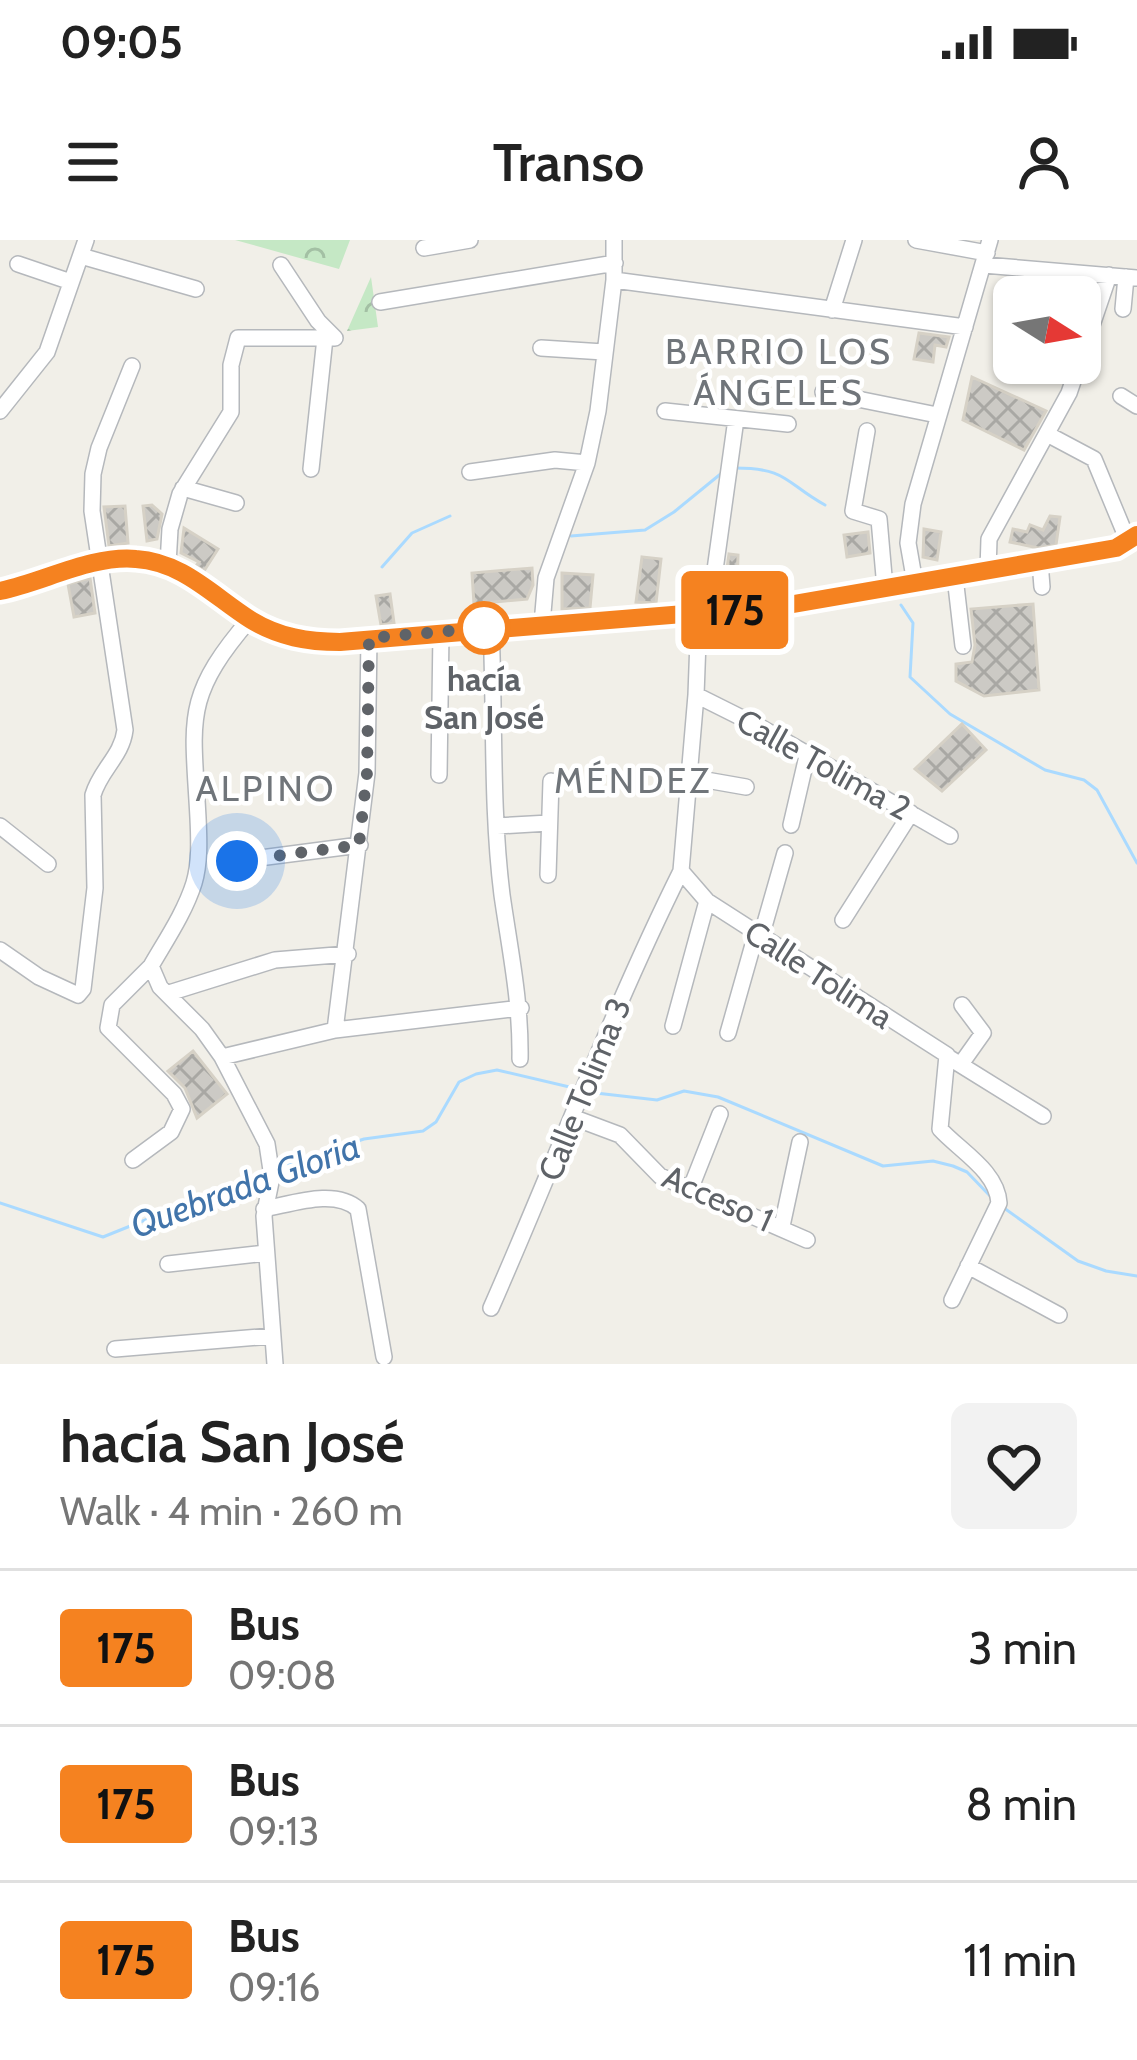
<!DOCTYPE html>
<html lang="en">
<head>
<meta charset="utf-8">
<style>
	:root { --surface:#fff; --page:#f2f2f2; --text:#222; --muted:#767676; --line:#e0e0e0 }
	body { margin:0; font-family:Cabin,sans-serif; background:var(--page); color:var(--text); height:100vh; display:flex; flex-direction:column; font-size:45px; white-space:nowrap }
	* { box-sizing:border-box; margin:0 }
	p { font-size:39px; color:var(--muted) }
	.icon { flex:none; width:66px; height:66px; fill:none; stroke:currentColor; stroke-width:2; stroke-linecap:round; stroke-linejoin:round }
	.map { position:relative; height:1124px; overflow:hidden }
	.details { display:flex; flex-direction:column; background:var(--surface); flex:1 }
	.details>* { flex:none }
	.badge { padding:0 24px; border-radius:9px; font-size:42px; line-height:78px }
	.needle { width:78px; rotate:101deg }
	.fabs { position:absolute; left:993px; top:36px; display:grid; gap:24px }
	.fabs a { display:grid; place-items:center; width:108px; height:108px; border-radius:18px; background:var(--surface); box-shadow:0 3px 9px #0004; font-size:60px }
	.you { position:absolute; width:60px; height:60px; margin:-30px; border:9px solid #fff; border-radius:50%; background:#1a73e8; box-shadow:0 0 0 18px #1a73e833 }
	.map>.badge { position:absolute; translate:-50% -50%; box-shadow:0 0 0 6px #fff }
	.round { display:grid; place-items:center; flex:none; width:126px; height:126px; border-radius:18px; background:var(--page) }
	.summary { display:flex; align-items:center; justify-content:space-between; height:204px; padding:0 60px }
	h1 { font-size:57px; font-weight:600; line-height:90px }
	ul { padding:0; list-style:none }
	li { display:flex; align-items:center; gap:36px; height:156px; padding:0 60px; border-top:3px solid var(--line) }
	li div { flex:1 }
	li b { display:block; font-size:45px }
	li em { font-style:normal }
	li .badge { min-width:132px; font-weight:700; text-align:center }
	.status { display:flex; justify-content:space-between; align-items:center; height:84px; padding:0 60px; background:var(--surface); direction:ltr }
	.status svg { height:33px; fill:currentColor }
	header { display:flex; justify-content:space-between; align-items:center; height:156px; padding:0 60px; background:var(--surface); font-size:54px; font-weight:600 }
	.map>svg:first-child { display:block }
</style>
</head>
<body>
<div class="status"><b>09:05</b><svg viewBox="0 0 49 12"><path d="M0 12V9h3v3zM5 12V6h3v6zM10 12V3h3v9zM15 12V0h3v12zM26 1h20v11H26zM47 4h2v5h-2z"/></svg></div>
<header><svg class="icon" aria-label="menu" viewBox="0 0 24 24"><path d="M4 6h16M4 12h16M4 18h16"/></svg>Transo<svg class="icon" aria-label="person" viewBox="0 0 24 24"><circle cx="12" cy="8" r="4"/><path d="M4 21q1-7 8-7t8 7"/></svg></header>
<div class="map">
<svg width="1137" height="1124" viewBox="0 0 1137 1124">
	<defs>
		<pattern id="forest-crowns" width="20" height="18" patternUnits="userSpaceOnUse" patternTransform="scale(3)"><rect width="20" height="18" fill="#c5e8c5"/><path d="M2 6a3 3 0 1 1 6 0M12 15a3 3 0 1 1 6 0" fill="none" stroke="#a3c0a4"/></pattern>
		<pattern id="building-cross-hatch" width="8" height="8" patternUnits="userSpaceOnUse" patternTransform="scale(3)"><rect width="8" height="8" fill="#cccac5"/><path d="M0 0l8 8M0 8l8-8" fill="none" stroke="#a9a8a4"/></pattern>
	</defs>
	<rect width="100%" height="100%" fill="#f1efe8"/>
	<path fill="url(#forest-crowns)" d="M235,0H350L339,29Z
		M371,37L378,87L347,91Z"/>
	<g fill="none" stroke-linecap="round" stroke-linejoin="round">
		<path stroke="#aadaff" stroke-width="3" d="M735,228C788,228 785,243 825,265
			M571,296L645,290L674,272L723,232
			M382,327L412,293L450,276
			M901,365L913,383L910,437L950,474L1045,530L1084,540L1097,550L1137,623
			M587,852L657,860L684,851L718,857L883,926L933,921L953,926L967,932L992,958
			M276,928L364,899L423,891L436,882L459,842L476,834L497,830L578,849
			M0,963L103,997L267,931
			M1004,968L1078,1021L1106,1031L1137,1036"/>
	</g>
	<path fill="url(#building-cross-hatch)" stroke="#d6d1c6" stroke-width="3" d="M919,93L949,97L946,107L935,105L933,122L914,119Z
		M972,137L1046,171L1024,210L963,180Z
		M152,265L162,274L157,299L147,301L143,266Z
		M125,266L128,303L109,306L104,267Z
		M1050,276L1060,277L1056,305L1038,308L1010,302L1013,289L1027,292L1030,285L1043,290Z
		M184,288L218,309L204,331L196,326L199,322L181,313Z
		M924,289L941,292L937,320L923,317Z
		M868,292L870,313L847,317L844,295Z
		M729,314L738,315L737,351H724Z
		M642,317L661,319L656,363L636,362Z
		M532,328L533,345L527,359L474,364L472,333Z
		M562,333L593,335L590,368L562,369Z
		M90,338L95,373L74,377L68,344Z
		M390,354L394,383L381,385L376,356Z
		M1033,364L1039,450L984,456L956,441V424L972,422L975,405L971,369Z
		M962,484L986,510L942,551L915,529Z
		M193,811L227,854L197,878L185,848L168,831Z"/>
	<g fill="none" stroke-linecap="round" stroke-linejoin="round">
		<g stroke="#b5b8bc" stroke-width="18">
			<path id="minor" d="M916,0L987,13
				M424,8L470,0
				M81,16L196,49
				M18,24L71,42
				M984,25L1137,38
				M614,40L965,87
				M380,62L615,23
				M1123,69L1126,37
				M832,70L854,0
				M541,108L604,112
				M823,152L937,175
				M1121,156L1137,166
				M0,171L47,112L86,0
				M665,171L788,184
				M867,191L853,271L879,279L885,348
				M1047,194L1094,219L1128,301
				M311,229L325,98
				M470,232L555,220L587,223
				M183,248L236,263
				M1040,322L1042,347
				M168,324L170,289L180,254L231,172V125L238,98H335L318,81L281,25
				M988,331L989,299L1069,153L1109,35
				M955,337L963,406
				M915,343L908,303L913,264L990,0
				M699,373L696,455L681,631L707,661L947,815L940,889C960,911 997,931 999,963L952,1060
				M709,373L736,179
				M250,379C182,458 193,480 198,578C199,599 200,623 194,643C185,672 166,700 151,726L160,747L202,789L222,817L267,904L272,937L264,976L275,1124
				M542,384L546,338L587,223L598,171L614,40V0
				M491,387C495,476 491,567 502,655C510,711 521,762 520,819
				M696,455L762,488L950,596
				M439,535L441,392
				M689,537L746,547
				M791,585L807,516
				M0,586L48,624
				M497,586L549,583
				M237,621L360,605
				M548,635L551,541
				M843,680L911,573
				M761,697L785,613
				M0,710L39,737L78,755L83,749L95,648L93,555C100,530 122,516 125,490L92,271L93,234L99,208L132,126
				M169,753L275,720L348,714
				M673,786L707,661
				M335,790L367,533L369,398
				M728,793L756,694
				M222,817L335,790L521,768
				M948,817L1043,876
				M961,824L983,793L962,765
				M572,877L620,895L660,936L807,1000
				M133,920L171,892L182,869L174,854L108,788L112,765L151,726
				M690,950L720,874
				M264,969C292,964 335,948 358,969L384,1117
				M782,986L800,902
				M168,1024L266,1013
				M968,1026L1059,1075
				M491,1068C555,923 610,774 681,631
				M115,1109L272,1096"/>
		</g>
		<g stroke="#f2c960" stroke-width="21">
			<path id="major" d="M0,351C44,342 91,315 136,319C183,323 213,356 251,380C279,397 308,402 340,402L782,366L1116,308L1137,295"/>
		</g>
		<use href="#minor" stroke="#fff" stroke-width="15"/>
		<use href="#major" stroke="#fff2af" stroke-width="18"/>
	</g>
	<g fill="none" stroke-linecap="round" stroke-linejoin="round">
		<g stroke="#fff" stroke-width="27">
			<path id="line" d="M0,351C44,342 91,315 136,319C183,322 213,356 251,380C279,397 308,402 340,402L782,366L1116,308L1137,295"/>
		</g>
		<use href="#line" stroke="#f58220" stroke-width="18"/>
		<path stroke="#5f6368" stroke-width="12" stroke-dasharray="0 21.6" d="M237,621L359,605L367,533L369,398L484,388"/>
	</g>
	<circle fill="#fff" stroke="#f58220" stroke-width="6" cx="484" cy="388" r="24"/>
	<g text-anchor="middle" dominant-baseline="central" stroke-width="9" stroke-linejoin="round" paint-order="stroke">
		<g font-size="33" font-weight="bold" fill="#5f6368" stroke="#fff">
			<text x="484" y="439">hacía<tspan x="484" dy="38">San José</tspan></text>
		</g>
		<g font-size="33" fill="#5f6368" stroke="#fff">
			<text transform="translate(824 524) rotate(29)">Calle Tolima 2</text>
			<text transform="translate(819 734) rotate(33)">Calle Tolima</text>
			<text transform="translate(584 849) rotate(-68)">Calle Tolima 3</text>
			<text transform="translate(718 958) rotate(24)">Acceso 1</text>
		</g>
		<g font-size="36" letter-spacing="3" fill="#70757a" stroke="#fff">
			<text x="779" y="111">BARRIO LOS<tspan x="779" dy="41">ÁNGELES</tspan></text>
			<text x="633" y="540">MÉNDEZ</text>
			<text x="266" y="548">ALPINO</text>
		</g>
		<g font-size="36" font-style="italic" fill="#4174aa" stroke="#fff">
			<text transform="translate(245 945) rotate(-20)">Quebrada Gloria</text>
		</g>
	</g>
</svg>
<div class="fabs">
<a><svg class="needle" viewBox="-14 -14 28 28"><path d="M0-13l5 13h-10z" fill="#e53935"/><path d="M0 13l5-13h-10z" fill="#767676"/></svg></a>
</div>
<div class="you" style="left:237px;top:621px"></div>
<b class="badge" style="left:735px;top:370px;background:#f58220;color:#111">175</b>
</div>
<section class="details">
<div class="summary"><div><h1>hacía San José</h1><p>Walk · 4 min · 260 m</p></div><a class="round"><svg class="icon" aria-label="heart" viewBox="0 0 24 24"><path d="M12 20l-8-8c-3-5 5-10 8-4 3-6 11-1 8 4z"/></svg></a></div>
<ul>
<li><span class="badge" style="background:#f58220;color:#111">175</span><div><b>Bus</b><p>09:08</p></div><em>3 min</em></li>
<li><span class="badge" style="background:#f58220;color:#111">175</span><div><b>Bus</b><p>09:13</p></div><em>8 min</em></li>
<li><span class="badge" style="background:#f58220;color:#111">175</span><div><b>Bus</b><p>09:16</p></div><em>11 min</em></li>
</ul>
</section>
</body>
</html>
